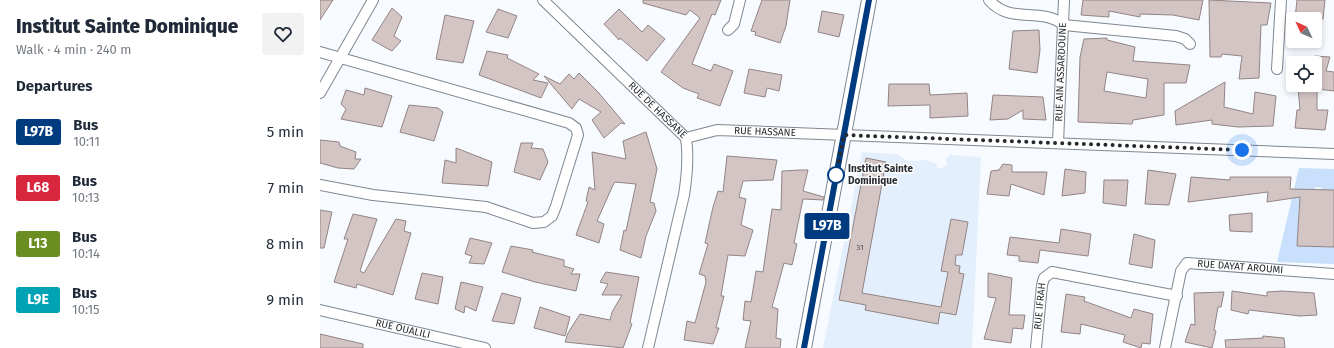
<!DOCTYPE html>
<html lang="en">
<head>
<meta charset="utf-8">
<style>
	:root { --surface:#fff; --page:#f2f2f3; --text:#1f2937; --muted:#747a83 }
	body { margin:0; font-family:"Fira Sans",sans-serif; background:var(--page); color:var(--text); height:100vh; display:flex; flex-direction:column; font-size:15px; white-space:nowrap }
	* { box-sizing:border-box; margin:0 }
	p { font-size:13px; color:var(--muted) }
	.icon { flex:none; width:22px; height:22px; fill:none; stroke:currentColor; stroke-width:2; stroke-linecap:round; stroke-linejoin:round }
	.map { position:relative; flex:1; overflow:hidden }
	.details { display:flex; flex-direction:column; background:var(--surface); width:320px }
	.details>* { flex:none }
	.badge { padding:0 8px; border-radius:3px; font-size:14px; line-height:26px }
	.needle { width:26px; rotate:314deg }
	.buttons { position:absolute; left:966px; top:12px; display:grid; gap:8px }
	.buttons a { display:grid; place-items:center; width:36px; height:36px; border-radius:4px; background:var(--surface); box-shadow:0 2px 6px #0003; font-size:20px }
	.you { position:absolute; width:20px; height:20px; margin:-10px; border:3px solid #fff; border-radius:50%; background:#1a73e8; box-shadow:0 0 0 6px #1a73e833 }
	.map>.badge { position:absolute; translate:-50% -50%; box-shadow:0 0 0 2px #fff }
	h2 { padding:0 16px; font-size:15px; line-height:36px }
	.round { display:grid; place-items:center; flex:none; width:42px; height:42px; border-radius:4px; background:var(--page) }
	.headline { display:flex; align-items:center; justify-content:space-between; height:68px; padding:0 16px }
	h1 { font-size:19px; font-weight:800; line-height:30px }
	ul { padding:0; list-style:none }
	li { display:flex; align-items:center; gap:12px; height:56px; padding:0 16px }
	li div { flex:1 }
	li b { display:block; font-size:15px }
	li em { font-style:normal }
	li .badge { min-width:44px; font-weight:700; text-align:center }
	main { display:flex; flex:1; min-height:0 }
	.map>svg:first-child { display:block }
</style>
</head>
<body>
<main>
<section class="details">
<div class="headline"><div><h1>Institut Sainte Dominique</h1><p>Walk · 4 min · 240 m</p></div><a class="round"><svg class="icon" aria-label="heart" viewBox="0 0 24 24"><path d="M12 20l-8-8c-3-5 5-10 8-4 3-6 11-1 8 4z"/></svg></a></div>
<h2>Departures</h2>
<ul>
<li><span class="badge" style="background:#003b80;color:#fff">L97B</span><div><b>Bus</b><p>10:11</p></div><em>5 min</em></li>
<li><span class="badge" style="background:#d7263d;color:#fff">L68</span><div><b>Bus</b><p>10:13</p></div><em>7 min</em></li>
<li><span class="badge" style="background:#6b8e23;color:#fff">L13</span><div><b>Bus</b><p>10:14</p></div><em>8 min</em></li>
<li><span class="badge" style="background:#00a3b4;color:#fff">L9E</span><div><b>Bus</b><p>10:15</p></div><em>9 min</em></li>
</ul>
</section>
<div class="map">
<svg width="1014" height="348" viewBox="0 0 1014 348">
	<rect width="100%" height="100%" fill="#f7fbff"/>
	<path fill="#e3effc" d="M542,152L577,154L588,161L606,160L617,164V168H622L627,164L626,159L630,155L661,157L652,348H503Z"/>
	<path fill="#c8e0fb" d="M979,168L1014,169V190H1002V188L996,187L979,206L977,246L1014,247V264L957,262Z"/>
	<path fill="#d4c5c5" stroke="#928484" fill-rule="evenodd" d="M0,0H13L0,20Z
		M323,0H401L395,15L392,14L372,64L391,71L394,64L413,71L400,106L377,98L379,94L363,88L341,72L380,18L370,10L366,15L323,3Z
		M442,0H470L466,26L460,43L435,35L436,32L431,31Z
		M763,0H883L879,20L853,15L820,14V17L789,11V17L761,15Z
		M889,0L951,3L947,25H941L939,78L919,79L922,56L902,54L901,57H890Z
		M977,0H1005L1003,19H975Z
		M72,8L82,17L74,36L81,41L72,51L52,40Z
		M178,9L197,16L188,38L166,32Z
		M299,9L322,32L328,25L345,39L327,61L300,38L299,40L284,24Z
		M502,11L524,15L519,37L498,32Z
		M125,15L154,21L143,63L116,59Z
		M719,30L720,50L717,73L689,69L693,31Z
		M787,38V40L815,47L813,61L870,65L866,83H844V115L813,120L812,124L758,122L760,57L764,39ZM787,72L828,79L826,98L784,91Z
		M167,51L188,55L187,58L219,74L213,80L228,83L221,98L159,75Z
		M995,56L1010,57L1006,71L1014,72V91L997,89V110H1008L1005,130L975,128L977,110H980L978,87L995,85Z
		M429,69L462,75L459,91L447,88L445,97L424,93Z
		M259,73L278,92L305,124L301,123L284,138L272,120L281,112L259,99L252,109L224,76L240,84L249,74L254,79Z
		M905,82L904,107L933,114L935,92L956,96L953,126L918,127L892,124V120L856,125L855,111Z
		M569,84H609L610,95L647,93L648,116L610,118V105L568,106Z
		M45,88L72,96L62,127L21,119L26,109L21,104L26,90L44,95Z
		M673,95L723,97L726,120L703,119V110L688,119L670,120Z
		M89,105L118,108L123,112L114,141L80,132Z
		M326,132L337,169L330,202L334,203L336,211L326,236L321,258L300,250L304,230L306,231L316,184L295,182L293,185L277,221L284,224L279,243L256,235L268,202L266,201L269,187L275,190L272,152L306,159L303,141Z
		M0,140L19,142L20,146L36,152L35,159H41L34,169L18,168L0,163Z
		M201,143H213L211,148L223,149L228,162L220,180L194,172Z
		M136,148L172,162L168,186L122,183L125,160L136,163Z
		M407,156L457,160L453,180L423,181L419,197L426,199L421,225L433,230L425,256L408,255L401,296H404L396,328H399L393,344L364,340L367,321L375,323L386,282L385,276L379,274L388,244L385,243L393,207L398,191L403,192Z
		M546,158L566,162L542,293L621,307L628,272L621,271L631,219L648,222L642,255H636L635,265L640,266L639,273L644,274L636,315L620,312L618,324L545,310L546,305L519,300Z
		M683,164L692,165V172H727L724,195L691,184L689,196L667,194L671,171L679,170Z
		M745,169L766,172L765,193L742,196Z
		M480,170H488L483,191L504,197L503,200L483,199L474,243L477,244L472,265L464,263L452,307L458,309L456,338L461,339L460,348H425L431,321L423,320L425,301L431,302L436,271L443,272L452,209L461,210L462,171Z
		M828,170L856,174L849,205L825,204Z
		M871,177L910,180V177H971L970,189L1014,190V247L977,246L980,197L947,202L948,192L868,202Z
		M784,180H808L806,206L783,203Z
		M0,210L12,212L4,248H0Z
		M932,213V232L910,231L909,215Z
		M33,214L57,219L40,271L44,273L76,219L86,221L84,231L91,233L73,295L37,284L36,288L14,282L28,239H24Z
		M741,229L771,234L768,256L720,250L718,263L699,261V256L687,255L690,237L739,243Z
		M814,234L835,240L832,268L809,264Z
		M150,238L172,243L164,264L149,263L152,256L145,254Z
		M191,246L213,250L212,252L244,260V266L254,269L251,274H260L256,291L215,282L182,272Z
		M286,272L319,277L310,323L312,324L303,348L245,342L248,333L260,314L290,320L292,312L302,295H282L288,284L280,282Z
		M102,273L123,277L118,304L95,299Z
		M668,273L692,278L689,315H705L703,329L693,328L691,343L664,339L676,298L668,297Z
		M141,282L163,287L156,311L145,306L144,313L135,309Z
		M912,291L947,296V292L962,291L994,293L997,315L980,316L929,310L928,314L911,310Z
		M904,292L901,307H898L894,330L896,331L892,348L865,342L871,324L875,325L874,293Z
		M182,293L201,298L194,324L172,321Z
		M746,294L765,297L764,301L811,318L814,309L833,314L830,344L822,343L821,348L803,342L805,335L761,324L760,334L741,332Z
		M220,307L250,317L245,336L214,328Z
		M0,334L43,344V348H0Z
		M943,336L964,338L965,348H906L905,340L943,338Z"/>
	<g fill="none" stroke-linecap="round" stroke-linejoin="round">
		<g stroke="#7e8790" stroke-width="12">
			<g id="minor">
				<path id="s1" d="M223,0L366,138C369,158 367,176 364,195L328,348"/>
				<path d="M669,0C690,25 720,6 744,25L856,36L865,39L870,44"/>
				<path d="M408,30L414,24L420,0"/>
				<path d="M0,52L249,123L256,128L258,135L236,206L232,216L224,222L213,223L166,207L53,195L0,185"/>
				<path d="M957,69L961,0"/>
				<path d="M0,93L53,0"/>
				<path id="s2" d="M366,138L397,130L1014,154"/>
				<path id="s3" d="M738,143L744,0"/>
				<path id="s4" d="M0,310L165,348"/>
				<path id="s5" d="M716,348L722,285L724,278L732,272L857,296"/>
				<path id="s6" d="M845,348L861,271L867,263L1014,274"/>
			</g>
		</g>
		<g stroke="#7e8790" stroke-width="16">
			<path id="secondary" d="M484,348L549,0"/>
		</g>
		<use href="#minor" stroke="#fff" stroke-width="10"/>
		<use href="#secondary" stroke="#fff" stroke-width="14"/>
	</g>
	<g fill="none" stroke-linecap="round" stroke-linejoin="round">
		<g stroke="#fff" stroke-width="9">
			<path id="line" d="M484,348L549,0"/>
		</g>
		<use href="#line" stroke="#003b80" stroke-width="6"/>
		<path stroke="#25282c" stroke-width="4" stroke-dasharray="0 7.2" d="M516,175L524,135L922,150"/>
	</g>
	<circle fill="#fff" stroke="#003b80" stroke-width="2" cx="516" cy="175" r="8"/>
	<g text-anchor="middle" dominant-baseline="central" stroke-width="3" stroke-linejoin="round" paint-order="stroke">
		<g font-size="8" fill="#514f52">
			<text x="540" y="247">31</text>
		</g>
		<g font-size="10" fill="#25282c" stroke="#fff">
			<text stroke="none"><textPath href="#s3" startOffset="71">RUE AIN ASSARDOUNE</textPath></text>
			<text stroke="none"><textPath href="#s1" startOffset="159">RUE DE HASSANE</textPath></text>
			<text stroke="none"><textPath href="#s2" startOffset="80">RUE HASSANE</textPath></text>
			<text stroke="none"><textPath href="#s6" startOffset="142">RUE DAYAT AROUMI</textPath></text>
			<text stroke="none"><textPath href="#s5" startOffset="42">RUE IFRAH</textPath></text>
			<text stroke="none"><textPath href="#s4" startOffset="85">RUE OUALILI</textPath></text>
		</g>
		<g font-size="10" font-weight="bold" fill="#25282c" stroke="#fff" text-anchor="start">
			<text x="528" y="169">Institut Sainte<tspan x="528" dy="12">Dominique</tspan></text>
		</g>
	</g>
</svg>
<div class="buttons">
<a><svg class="needle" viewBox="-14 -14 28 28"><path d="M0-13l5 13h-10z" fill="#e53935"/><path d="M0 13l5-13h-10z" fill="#747a83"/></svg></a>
<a><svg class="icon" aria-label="locate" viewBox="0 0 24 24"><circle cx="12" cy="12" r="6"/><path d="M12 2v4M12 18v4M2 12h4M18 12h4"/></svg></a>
</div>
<div class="you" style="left:922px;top:150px"></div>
<b class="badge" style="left:507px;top:226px;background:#003b80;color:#fff">L97B</b>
</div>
</main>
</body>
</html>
